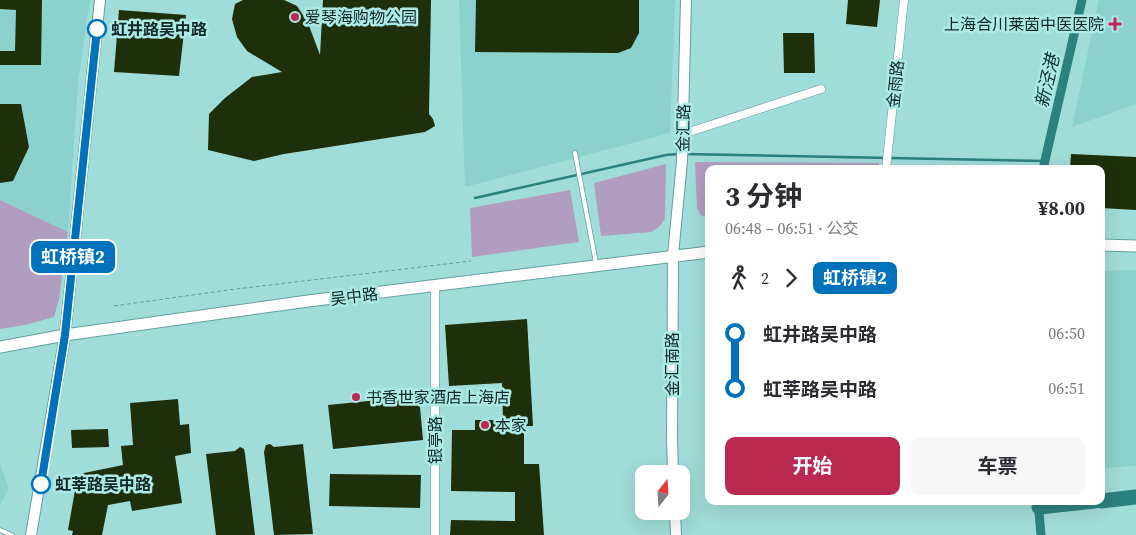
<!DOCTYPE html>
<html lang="zh">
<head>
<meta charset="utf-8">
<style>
	:root { --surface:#fff; --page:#f7f7f7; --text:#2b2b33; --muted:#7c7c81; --accent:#b92950 }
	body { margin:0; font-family:"Source Serif 4","Noto Sans SC",serif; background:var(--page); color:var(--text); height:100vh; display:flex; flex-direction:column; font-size:19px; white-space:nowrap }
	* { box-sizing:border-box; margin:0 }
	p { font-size:16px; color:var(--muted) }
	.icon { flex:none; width:28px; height:28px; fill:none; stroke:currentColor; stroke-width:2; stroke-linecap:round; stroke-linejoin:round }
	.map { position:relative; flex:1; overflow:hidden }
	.drawer { position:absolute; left:705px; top:165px; width:400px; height:340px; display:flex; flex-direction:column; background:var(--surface); border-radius:10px; box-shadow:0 5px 20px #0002 }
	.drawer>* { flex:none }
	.badge { padding:0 10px; border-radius:8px; font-size:18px; line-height:32px }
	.needle { width:32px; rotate:18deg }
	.fabs { position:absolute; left:635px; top:465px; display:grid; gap:10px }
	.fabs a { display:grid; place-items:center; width:55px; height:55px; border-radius:10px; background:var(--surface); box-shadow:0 5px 20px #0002; font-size:25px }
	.map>.badge { position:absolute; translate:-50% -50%; box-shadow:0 0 0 2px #fff }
	.legs { display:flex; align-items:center; gap:8px; height:55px; padding:0 20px; font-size:16px }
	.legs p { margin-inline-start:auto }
	.headline { display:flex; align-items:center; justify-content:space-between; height:85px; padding:0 20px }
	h1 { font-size:28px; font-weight:700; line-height:38px }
	.primary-button { display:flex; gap:10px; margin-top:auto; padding:10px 20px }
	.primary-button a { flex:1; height:58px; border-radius:10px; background:var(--accent); color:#fff; font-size:20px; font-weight:700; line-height:58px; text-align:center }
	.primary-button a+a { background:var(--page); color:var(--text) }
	ul { padding:0 20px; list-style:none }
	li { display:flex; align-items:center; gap:18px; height:55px; font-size:19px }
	li i { display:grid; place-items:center; width:8px; height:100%; margin:0 6px; background:currentColor }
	li i::after { content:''; width:12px; height:12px; margin:-6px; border:4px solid; border-radius:50%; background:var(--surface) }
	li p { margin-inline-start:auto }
	li:first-child i { background:linear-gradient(#0000 50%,currentColor 0) }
	li:last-child i { background:linear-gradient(currentColor 50%,#0000 0) }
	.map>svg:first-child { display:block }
</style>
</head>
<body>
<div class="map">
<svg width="1136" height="535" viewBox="0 0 1136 535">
	<rect width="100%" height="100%" fill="#a0dcd8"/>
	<path fill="#8bd1cd" d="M0,0H90L78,82L68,232L0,200Z
		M459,0H675L670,133L465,187Z
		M1099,0H1136V104L1072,127Z
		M1136,270V466L1101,468L1102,271Z
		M0,463L9,489L0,505Z"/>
	<path fill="#b19dc0" d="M695,162L879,163V169H709V219L701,215L697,208Z
		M666,164L665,219L659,227L651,232L601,236L594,183Z
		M570,190L579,242L472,257L470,208Z
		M0,200L68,232L59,299L54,317L25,325L0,329Z"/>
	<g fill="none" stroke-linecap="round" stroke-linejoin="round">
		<path stroke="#2b817d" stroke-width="2.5" d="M684,154L1045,161
			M475,198L666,155L678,154"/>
		<path stroke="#2b817d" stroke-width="9" d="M1043,169L1082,0
			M1038,501L1041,535"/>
		<path stroke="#2b817d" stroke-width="15" d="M1101,501L1136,497
			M1039,507L1095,501"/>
	</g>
	<path fill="#1e2f0b" d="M0,0H42L41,65H0V51H15L16,10L0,9Z
		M243,0H284L297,6L308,23L320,55L323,0H431L429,114L433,119L435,126L425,132L284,154L254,161L208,150L209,114L225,98L252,77L282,72L247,51L237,37L232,19L235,4Z
		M476,0H639V33L631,48L618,53L475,52Z
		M848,0H880L877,27L846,24Z
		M119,10L186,15L179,76L114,72Z
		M783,33H814L815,73H784Z
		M0,104H21L29,147L13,181L0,183Z
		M1071,154L1136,157V210L1101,208V169H1070Z
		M527,319L533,426H524V464H539L544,535H450L451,520L515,521V492L451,491L452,430H475V420H503L502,383L449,386L445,325Z
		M419,396L423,440L333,449L328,405Z
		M178,399L180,425L189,424L191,453L175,456L182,503L132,511L130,501L108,505L102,535H72L73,531L68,530L77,479L84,473L123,465L121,446L133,445L130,403Z
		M108,429L109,447L72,448L71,430Z
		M270,444L274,447L303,444L313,534L274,535L264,452L266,445Z
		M240,447L244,449L245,454L255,535H216L206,454L235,451Z
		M330,474L421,475L420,508L329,506Z"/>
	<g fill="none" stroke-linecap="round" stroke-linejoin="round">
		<g stroke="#659f9b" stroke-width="5.5">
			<path id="service" d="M575,153L596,263
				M0,530L12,535"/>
		</g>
		<g stroke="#659f9b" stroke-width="9">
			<path id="minor" d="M683,134L821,89
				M886,169L904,0
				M435,286V535"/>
		</g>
		<g stroke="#659f9b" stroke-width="12">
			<path id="tertiary" d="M673,474L672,439L673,255L682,161L686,0
				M675,511L676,535
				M31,535L65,335L100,0"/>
		</g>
		<g stroke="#659f9b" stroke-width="13">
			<path id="secondary" d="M1101,245L1136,246
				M0,347L65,335L308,301L709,252"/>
		</g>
		<path stroke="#6b9a97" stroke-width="1" stroke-dasharray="4 2.5" stroke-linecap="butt" d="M114,306L228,290L471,261"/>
		<use href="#service" stroke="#fff" stroke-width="4"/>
		<use href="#minor" stroke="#fff" stroke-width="8"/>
		<use href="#tertiary" stroke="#fff" stroke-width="10"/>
		<use href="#secondary" stroke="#fff" stroke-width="11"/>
	</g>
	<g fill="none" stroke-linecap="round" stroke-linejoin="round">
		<g stroke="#fff" stroke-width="11">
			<path id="line-1" d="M41,484L65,335L97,29"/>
		</g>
		<use href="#line-1" stroke="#0072bc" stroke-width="8"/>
	</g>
	<g fill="#b92950" stroke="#ade9e5" stroke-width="2">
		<circle cx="295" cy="17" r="5"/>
		<path d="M1112.5 16.5h5v5h5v5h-5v5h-5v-5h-5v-5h5z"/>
		<circle cx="356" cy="397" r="5"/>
		<circle cx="485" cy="425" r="5"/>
	</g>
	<g fill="#fff" stroke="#0072bc" stroke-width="2.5">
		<circle cx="97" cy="29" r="9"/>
		<circle cx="41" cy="484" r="9"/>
	</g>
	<g text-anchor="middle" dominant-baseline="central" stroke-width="5" stroke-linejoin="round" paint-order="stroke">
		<g font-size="16" fill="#0f2826" stroke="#ade9e5" text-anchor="start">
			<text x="305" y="17">爱琴海购物公园</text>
			<text x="1104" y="24" text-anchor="end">上海合川莱茵中医医院</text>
			<text x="366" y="397">书香世家酒店上海店</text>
			<text x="495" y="425">本家</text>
		</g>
		<g font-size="16" font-weight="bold" fill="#0f2826" stroke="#ade9e5" text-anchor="start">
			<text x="111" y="29">虹井路吴中路</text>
			<text x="55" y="484">虹莘路吴中路</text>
		</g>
		<g font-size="16" fill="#0f2826" stroke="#ade9e5">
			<text transform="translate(895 84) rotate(-84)">金雨路</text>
			<text transform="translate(683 128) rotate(-89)">金汇路</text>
			<text transform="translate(354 296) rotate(-7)">吴中路</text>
			<text transform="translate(672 364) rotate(-90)">金汇南路</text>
			<text transform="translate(435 440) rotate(-90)">银亭路</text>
		</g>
		<g font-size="18" font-style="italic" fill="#0d3634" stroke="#ade9e5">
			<text transform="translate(1047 81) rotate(-77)">新泾港</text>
		</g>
	</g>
</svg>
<div class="fabs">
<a><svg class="needle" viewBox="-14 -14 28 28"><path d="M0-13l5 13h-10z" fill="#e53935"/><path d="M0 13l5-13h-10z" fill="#7c7c81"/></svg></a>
</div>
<b class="badge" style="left:73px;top:257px;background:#0072bc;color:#fff">虹桥镇2</b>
<section class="drawer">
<div class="headline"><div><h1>3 分钟</h1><p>06:48 – 06:51 · 公交</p></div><b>¥8.00</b></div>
<div class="legs"><svg class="icon" aria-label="walk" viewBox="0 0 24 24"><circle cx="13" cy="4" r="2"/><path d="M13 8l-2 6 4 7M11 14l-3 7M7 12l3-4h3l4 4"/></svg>2<svg class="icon" aria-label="forward" viewBox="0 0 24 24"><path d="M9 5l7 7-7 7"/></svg><b class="badge" style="background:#0072bc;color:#fff">虹桥镇2</b></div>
<ul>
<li><i style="color:#0072bc"></i><b>虹井路吴中路</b><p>06:50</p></li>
<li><i style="color:#0072bc"></i><b>虹莘路吴中路</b><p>06:51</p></li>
</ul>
<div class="primary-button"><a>开始</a><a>车票</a></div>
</section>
</div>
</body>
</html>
